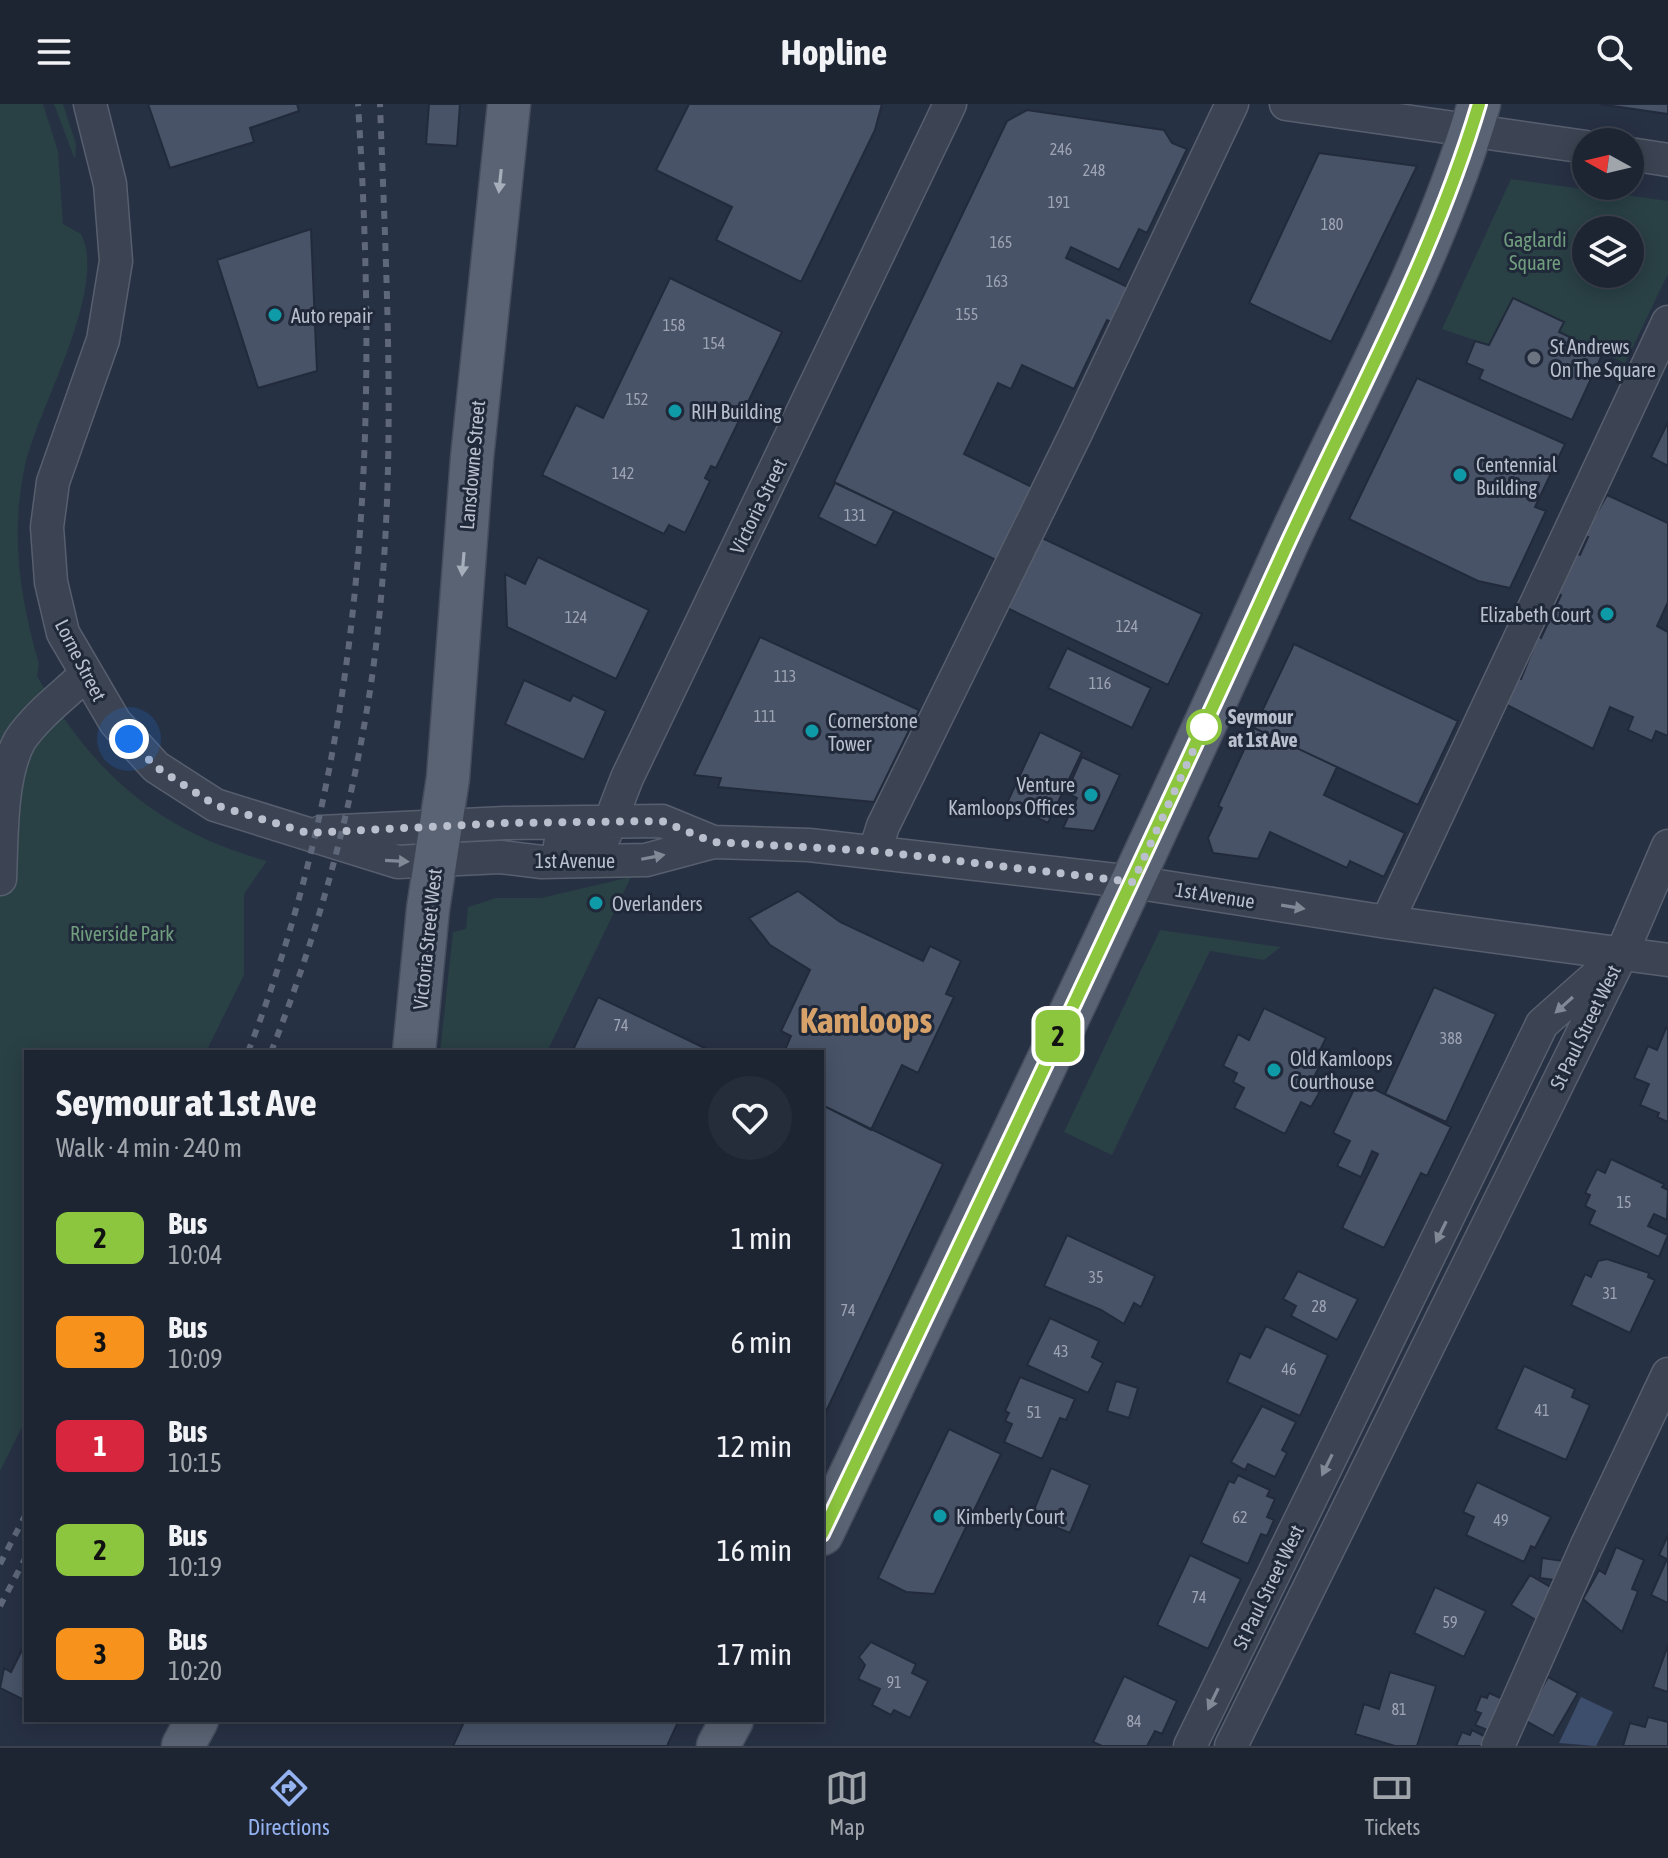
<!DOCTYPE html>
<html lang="en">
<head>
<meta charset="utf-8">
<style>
	:root { --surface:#1d2533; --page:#252d3b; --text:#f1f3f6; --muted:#a0a5ac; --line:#3b424e; --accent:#95b2f1 }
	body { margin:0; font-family:"Asap Condensed",sans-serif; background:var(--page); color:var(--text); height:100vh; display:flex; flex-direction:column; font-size:30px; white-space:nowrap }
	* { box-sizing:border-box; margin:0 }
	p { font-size:26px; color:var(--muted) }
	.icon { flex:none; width:44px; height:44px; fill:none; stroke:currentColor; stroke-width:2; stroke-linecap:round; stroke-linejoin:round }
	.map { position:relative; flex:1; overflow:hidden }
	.drawer { position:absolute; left:24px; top:946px; width:800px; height:672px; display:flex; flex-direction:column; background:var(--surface); border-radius:0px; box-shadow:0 4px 20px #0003,0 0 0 2px var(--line) }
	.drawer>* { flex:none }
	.badge { padding:0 16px; border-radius:12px; font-size:28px; line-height:52px }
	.needle { width:52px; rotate:278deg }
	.buttons { position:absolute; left:1572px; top:24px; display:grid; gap:16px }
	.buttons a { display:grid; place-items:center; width:72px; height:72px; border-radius:50%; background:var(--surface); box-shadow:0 4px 20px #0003,0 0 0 2px var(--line); font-size:40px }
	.you { position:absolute; width:40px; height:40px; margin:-20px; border:6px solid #fff; border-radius:50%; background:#1a73e8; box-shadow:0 0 0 12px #1a73e833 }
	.map>.badge { position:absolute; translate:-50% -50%; box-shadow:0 0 0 4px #fff }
	.round { display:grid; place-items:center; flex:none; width:84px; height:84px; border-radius:42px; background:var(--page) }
	.overview { display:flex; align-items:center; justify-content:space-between; height:136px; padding:0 32px }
	h1 { font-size:38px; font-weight:700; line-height:60px }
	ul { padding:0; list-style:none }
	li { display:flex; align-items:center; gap:24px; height:104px; padding:0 32px }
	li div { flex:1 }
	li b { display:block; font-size:30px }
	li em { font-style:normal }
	li .badge { min-width:88px; font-weight:700; text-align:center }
	header { display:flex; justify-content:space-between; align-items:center; height:104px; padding:0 32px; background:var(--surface); font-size:36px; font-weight:700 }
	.menu { display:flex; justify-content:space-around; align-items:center; height:112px; border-top:2px solid var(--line); background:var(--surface); font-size:22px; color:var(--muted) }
	.menu a { display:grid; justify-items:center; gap:4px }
	.menu .active { color:var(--accent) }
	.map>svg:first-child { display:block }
</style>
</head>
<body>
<header><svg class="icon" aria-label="menu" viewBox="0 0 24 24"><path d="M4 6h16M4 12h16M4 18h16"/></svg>Hopline<svg class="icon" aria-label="search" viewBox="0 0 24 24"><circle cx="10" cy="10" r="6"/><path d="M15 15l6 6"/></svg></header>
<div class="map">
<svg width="1668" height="1642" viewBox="0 0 1668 1642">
	<rect width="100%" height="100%" fill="#273144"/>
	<path fill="#294045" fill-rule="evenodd" d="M0,0H43L58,47L63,120L81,130C109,184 37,306 25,362C10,431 20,493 39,560L37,572C94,670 157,726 267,757L244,790V871L206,948H26V1315L0,1367Z
		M54,0H63L76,40L75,56Z
		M1511,75L1668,97V170L1625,259L1559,228L1563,218L1513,195L1489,241L1442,225ZM1586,126H1630V170H1586Z
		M631,773L547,948H440L453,828L466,825L468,803L496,794H541Z
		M1160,826L1281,843L1264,856L1210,847L1112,1051L1064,1028Z"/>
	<path fill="#3d4d6c" d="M1581,1593L1613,1608L1596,1642L1559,1639Z"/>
	<path fill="#485368" stroke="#222b3b" stroke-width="2" d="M148,0H297L299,7L250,24L254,38L170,64Z
		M429,0H460L457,42L426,40Z
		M689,0H882L875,26L801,178L716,136L732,103L656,66Z
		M1599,0H1668V10Z
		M1027,6L1164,26L1172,39L1187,45L1147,129L1139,125L1119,166L1071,143L1066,154L1130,184L1113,219L1107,216L1074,285L1022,261L1011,285L998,279L964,350L1034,384L998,457L834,378L1007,17Z
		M1319,49L1417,62L1331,238L1249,199Z
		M311,125L317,267L258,284L217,156Z
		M670,174L782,228L716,364L711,362L705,374L710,377L685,429L669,421L664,430L542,371L576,301L603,314Z
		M1513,194L1564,218L1559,228L1603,249L1572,316L1479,275L1483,266L1466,259L1475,237L1489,241Z
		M1417,274L1565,340L1535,403L1546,407L1510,484L1478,477L1349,415Z
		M1668,318V362L1651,353Z
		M835,379L894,407L876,442L818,413Z
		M1607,391L1668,419V498L1657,522L1668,528V632L1656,627L1652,637L1628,626L1633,613L1610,603L1593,645L1505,600L1517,574L1521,575L1538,532L1541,534L1561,491L1558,489L1576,449L1580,451L1588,433L1584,431Z
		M1038,432L1202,510L1168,581L1005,503Z
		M538,453L649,506L616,575L507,523L505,470L525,480Z
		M760,533L919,606L874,698L718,683L721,674L694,671Z
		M1294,540L1458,617L1418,701L1254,624Z
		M1067,544L1151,584L1132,624L1048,584Z
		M524,576L570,597L573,591L606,607L584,656L505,620Z
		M1254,624L1337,663L1324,691L1405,729L1384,773L1350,757L1347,764L1270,728L1258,755L1213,749L1208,734L1222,704L1218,702Z
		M1040,628L1082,648L1048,719L1007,699Z
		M1082,653L1120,671L1094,727L1063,724L1077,694L1066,689Z
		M798,787L840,818L923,857L930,842L961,857L946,890L954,893L918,969L902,961L871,1026L822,1001V948H784L791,932L781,927L810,866L770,841L749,814Z
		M1434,883L1496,910L1446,1018L1385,990Z
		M598,893L713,948H572Z
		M1264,904L1326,934L1320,946L1326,949L1314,973L1324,977L1318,991L1311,1003L1301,998L1285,1030L1234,1004L1244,984L1233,978L1237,969L1223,962L1238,930L1249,936Z
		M1666,924L1668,925V1018L1657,1013L1659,1009L1640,1001L1649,980L1634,974L1648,942L1657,946Z
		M1358,977L1451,1023L1427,1072L1421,1069L1384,1144L1342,1124L1378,1050L1372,1047L1361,1073L1337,1062L1350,1037L1333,1029Z
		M822,1001L943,1060L822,1316Z
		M1611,1055L1664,1080L1662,1083L1668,1086L1667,1116L1654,1110L1648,1122L1668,1131L1659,1153L1589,1120L1595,1107L1585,1102L1590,1091L1585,1089L1597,1065L1605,1069Z
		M1067,1131L1155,1172L1141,1203L1134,1199L1124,1220L1101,1206L1044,1182Z
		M1607,1155L1649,1169L1648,1173L1655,1176L1630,1229L1571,1201L1585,1170L1591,1173L1598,1157Z
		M1298,1167L1358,1195L1337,1236L1291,1212L1296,1202L1283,1195Z
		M1050,1214L1099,1237L1092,1253L1103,1259L1088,1289L1027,1261Z
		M1266,1222L1328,1251L1300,1312L1227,1278L1240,1249L1250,1254Z
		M1524,1262L1575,1285L1572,1293L1590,1301L1566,1356L1496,1325Z
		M1020,1273L1075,1295L1066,1316L1060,1314L1042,1355L1004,1338L1012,1320L1005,1317L1009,1309L1005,1307Z
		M1116,1277L1138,1284L1129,1314L1107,1307Z
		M1262,1302L1296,1318L1282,1346L1287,1349L1275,1373L1248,1360L1245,1366L1231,1358Z
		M949,1325L1001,1350L934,1490L906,1488L878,1474Z
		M1051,1364L1090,1381L1070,1429L1031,1413Z
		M1238,1371L1270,1386L1267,1392L1275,1395L1267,1413L1274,1416L1267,1432L1261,1430L1248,1460L1201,1439L1229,1377L1234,1379Z
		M1477,1378L1551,1413L1535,1444L1531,1442L1524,1458L1466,1431L1474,1413L1463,1408Z
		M1668,1431V1499L1651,1491L1667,1455L1659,1451Z
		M1616,1443L1644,1456L1632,1485L1638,1487L1622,1528L1583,1495L1599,1466L1605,1470Z
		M1190,1451L1241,1475L1208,1545L1157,1521Z
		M1542,1454L1571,1458L1569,1478L1540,1474Z
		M1530,1471L1557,1487L1539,1518L1511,1501Z
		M1435,1483L1486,1507L1464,1553L1414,1529Z
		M26,1538V1597L0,1584L4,1564L11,1568Z
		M871,1538L916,1560L912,1569L928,1577L910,1614L894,1606L891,1611L872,1601L880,1585L858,1575L865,1561L859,1553Z
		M1668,1541V1588L1653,1583Z
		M1390,1568L1436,1582L1417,1642H1395L1355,1630L1364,1600L1379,1605Z
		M1124,1572L1177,1597L1162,1630L1155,1627L1147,1642H1102L1093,1638Z
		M1548,1573L1578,1589L1553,1632L1524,1616Z
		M1489,1589L1510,1598L1497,1630L1475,1621L1481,1609L1475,1607L1481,1592L1487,1594Z
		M1648,1613L1668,1618V1642H1623L1630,1619L1645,1623Z
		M465,1616H679L667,1642H453Z
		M1472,1626L1488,1634L1484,1642H1456L1462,1628L1470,1631Z"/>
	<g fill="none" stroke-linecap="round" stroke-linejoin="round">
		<g stroke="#575f6e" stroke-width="35">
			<path id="minor" d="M90,0L110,80L116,157L103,236L53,378L47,423L51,478L63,529L115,618L156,663L215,701L398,758L500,753L542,758L646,756L713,738L809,741L1133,778L1387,818L1668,856
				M1286,0L1586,43
				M1630,50L1668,56
				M321,728L505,719L662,717L713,738
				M560,741H591L605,731L627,674L950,0
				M875,747L883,722L1076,329L1232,0
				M0,775C2,732 0,673 20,636C37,611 63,592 85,571
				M1387,818L1668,218
				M1190,1642L1542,920L1611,859
				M1231,1642L1622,849L1668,742
				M1498,1642L1587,1441L1668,1270"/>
		</g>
		<g stroke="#454d5d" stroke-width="45">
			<path id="major" d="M414,948L428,805L448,674L472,354L509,0
				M822,1430C979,1101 1137,774 1286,442C1352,297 1435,152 1479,0
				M183,1642L197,1616
				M718,1642L732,1616"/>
		</g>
		<use href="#minor" stroke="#3c4453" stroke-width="32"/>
		<use href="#major" stroke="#5a6373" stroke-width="42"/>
		<path stroke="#5e687a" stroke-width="6" stroke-dasharray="8 8" stroke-linecap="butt" d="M248,948C367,644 379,322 358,0
			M271,948C318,830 352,706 371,580C399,388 387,193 380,0
			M0,1460L26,1410
			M0,1502L26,1453"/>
	</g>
	<defs><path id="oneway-solid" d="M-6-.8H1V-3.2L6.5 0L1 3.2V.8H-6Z" transform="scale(2)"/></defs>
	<g fill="#a6adbb">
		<use href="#oneway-solid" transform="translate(500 77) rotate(96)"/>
		<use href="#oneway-solid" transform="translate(463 460) rotate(95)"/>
	</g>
	<g fill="#818896">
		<use href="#oneway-solid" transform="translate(653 753) rotate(-11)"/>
		<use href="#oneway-solid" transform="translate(397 757) rotate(3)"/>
		<use href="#oneway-solid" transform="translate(1293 803) rotate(9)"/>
		<use href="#oneway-solid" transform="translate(1564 901) rotate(138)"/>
		<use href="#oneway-solid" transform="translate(1441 1128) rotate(116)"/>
		<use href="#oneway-solid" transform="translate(1327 1361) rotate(116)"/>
		<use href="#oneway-solid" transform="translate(1213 1595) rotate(116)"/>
	</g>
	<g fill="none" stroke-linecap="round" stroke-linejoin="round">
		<g stroke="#fff" stroke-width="18">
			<path id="line" d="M822,1430C977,1106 1131,783 1280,456C1348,306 1432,158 1479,0"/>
		</g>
		<use href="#line" stroke="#8cc63e" stroke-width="12"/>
		<path stroke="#b9bfcd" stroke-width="8" stroke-dasharray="0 14.4" d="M129,635L156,663L215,701L308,729L505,719L662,717L713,738L875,747L1133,778L1204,623"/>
	</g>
	<g fill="#0f9aa8" stroke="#202939" stroke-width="3">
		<circle cx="275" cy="211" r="8"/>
		<circle cx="675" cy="307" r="8"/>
		<circle cx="1460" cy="371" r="8"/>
		<circle cx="1607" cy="510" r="8"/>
		<circle cx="812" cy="627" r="8"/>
		<circle cx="1091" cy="691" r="8"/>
		<circle cx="596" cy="799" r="8"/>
		<circle cx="1274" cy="966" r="8"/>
		<circle cx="940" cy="1412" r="8"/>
	</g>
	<circle fill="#6b7280" stroke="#202939" stroke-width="3" cx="1534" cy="254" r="8"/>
	<circle fill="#fff" stroke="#8cc63e" stroke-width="4" cx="1204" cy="623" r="16"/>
	<g text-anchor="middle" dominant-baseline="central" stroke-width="6" stroke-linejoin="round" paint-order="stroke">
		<g font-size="16" fill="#9da4b4">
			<text x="1061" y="45">246</text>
			<text x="1094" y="66">248</text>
			<text x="1059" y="98">191</text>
			<text x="1332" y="120">180</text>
			<text x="1001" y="138">165</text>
			<text x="997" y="177">163</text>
			<text x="967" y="210">155</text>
			<text x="674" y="221">158</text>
			<text x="714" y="239">154</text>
			<text x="637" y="295">152</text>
			<text x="623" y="369">142</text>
			<text x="855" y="411">131</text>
			<text x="576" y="513">124</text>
			<text x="1127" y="522">124</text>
			<text x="785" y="572">113</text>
			<text x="1100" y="579">116</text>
			<text x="765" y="612">111</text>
			<text x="621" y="921">74</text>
			<text x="1451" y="934">388</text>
			<text x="1624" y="1098">15</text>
			<text x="1096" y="1173">35</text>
			<text x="1610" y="1189">31</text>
			<text x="1319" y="1202">28</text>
			<text x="848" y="1206">74</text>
			<text x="1061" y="1247">43</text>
			<text x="1289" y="1265">46</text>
			<text x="1542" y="1306">41</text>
			<text x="1034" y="1308">51</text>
			<text x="1240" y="1413">62</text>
			<text x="1501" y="1416">49</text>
			<text x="1199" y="1493">74</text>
			<text x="1450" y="1518">59</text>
			<text x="894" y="1578">91</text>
			<text x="1399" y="1605">81</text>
			<text x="1134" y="1617">84</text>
		</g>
		<g font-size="20" fill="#709e7e" stroke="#202939">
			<text x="1535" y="135">Gaglardi<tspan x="1535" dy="23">Square</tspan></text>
			<text x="122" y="829">Riverside Park</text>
		</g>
		<g font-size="20" fill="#b9bfcd" stroke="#202939" text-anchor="start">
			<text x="291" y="211">Auto repair</text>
			<text x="1550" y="242">St Andrews<tspan x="1550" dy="23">On The Square</tspan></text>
			<text x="691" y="307">RIH Building</text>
			<text x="1476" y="360">Centennial<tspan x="1476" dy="23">Building</tspan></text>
			<text x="1591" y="510" text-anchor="end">Elizabeth Court</text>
			<text x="828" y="616">Cornerstone<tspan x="828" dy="23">Tower</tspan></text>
			<text x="1075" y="680" text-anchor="end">Venture<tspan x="1075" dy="23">Kamloops Offices</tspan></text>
			<text x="612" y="799">Overlanders</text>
			<text x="1290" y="954">Old Kamloops<tspan x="1290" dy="23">Courthouse</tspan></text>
			<text x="956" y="1412">Kimberly Court</text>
		</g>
		<g font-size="20" fill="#b9bfcd" stroke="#202939">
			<text transform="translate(472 361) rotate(-85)">Lansdowne Street</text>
			<text transform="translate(758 402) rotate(-64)">Victoria Street</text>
			<text transform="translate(81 556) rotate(63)">Lorne Street</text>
			<text x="575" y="756">1st Avenue</text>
			<text transform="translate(1215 791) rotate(9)">1st Avenue</text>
			<text transform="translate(427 835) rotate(-84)">Victoria Street West</text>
			<text transform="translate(1585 923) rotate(-64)">St Paul Street West</text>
			<text transform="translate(1268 1483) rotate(-64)">St Paul Street West</text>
		</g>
		<g font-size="20" font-weight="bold" fill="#b9bfcd" stroke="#202939" text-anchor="start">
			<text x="1228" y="612">Seymour<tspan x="1228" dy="23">at 1st Ave</tspan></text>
		</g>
		<g font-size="36" font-weight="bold" fill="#d7a16a" stroke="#202939">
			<text x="866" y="916">Kamloops</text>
		</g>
	</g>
</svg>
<div class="buttons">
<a><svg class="needle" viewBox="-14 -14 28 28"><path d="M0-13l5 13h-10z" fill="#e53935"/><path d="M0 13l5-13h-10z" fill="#a0a5ac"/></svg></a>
<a><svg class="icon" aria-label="layers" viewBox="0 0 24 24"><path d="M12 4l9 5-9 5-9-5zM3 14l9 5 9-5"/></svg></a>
</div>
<div class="you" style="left:129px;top:635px"></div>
<b class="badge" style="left:1058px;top:932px;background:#8cc63e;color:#111">2</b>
<section class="drawer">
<div class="overview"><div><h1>Seymour at 1st Ave</h1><p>Walk · 4 min · 240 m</p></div><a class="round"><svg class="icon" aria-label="heart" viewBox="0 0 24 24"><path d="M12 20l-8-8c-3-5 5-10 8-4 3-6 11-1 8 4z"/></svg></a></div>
<ul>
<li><span class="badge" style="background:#8cc63e;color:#111">2</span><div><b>Bus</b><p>10:04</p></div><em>1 min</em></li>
<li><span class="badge" style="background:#f7931d;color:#111">3</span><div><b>Bus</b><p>10:09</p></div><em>6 min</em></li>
<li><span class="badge" style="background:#d7263d;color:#fff">1</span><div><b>Bus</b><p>10:15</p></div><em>12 min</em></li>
<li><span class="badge" style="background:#8cc63e;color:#111">2</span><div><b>Bus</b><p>10:19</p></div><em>16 min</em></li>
<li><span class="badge" style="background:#f7931d;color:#111">3</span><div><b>Bus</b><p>10:20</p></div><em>17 min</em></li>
</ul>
</section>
</div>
<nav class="menu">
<a class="active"><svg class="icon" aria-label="directions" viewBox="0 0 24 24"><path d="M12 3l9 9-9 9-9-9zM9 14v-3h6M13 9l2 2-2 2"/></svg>Directions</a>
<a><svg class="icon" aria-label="map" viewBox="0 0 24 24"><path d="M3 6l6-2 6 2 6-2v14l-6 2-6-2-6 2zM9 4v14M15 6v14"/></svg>Map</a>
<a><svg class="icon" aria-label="tickets" viewBox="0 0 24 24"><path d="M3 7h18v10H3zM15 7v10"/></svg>Tickets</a>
</nav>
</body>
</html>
